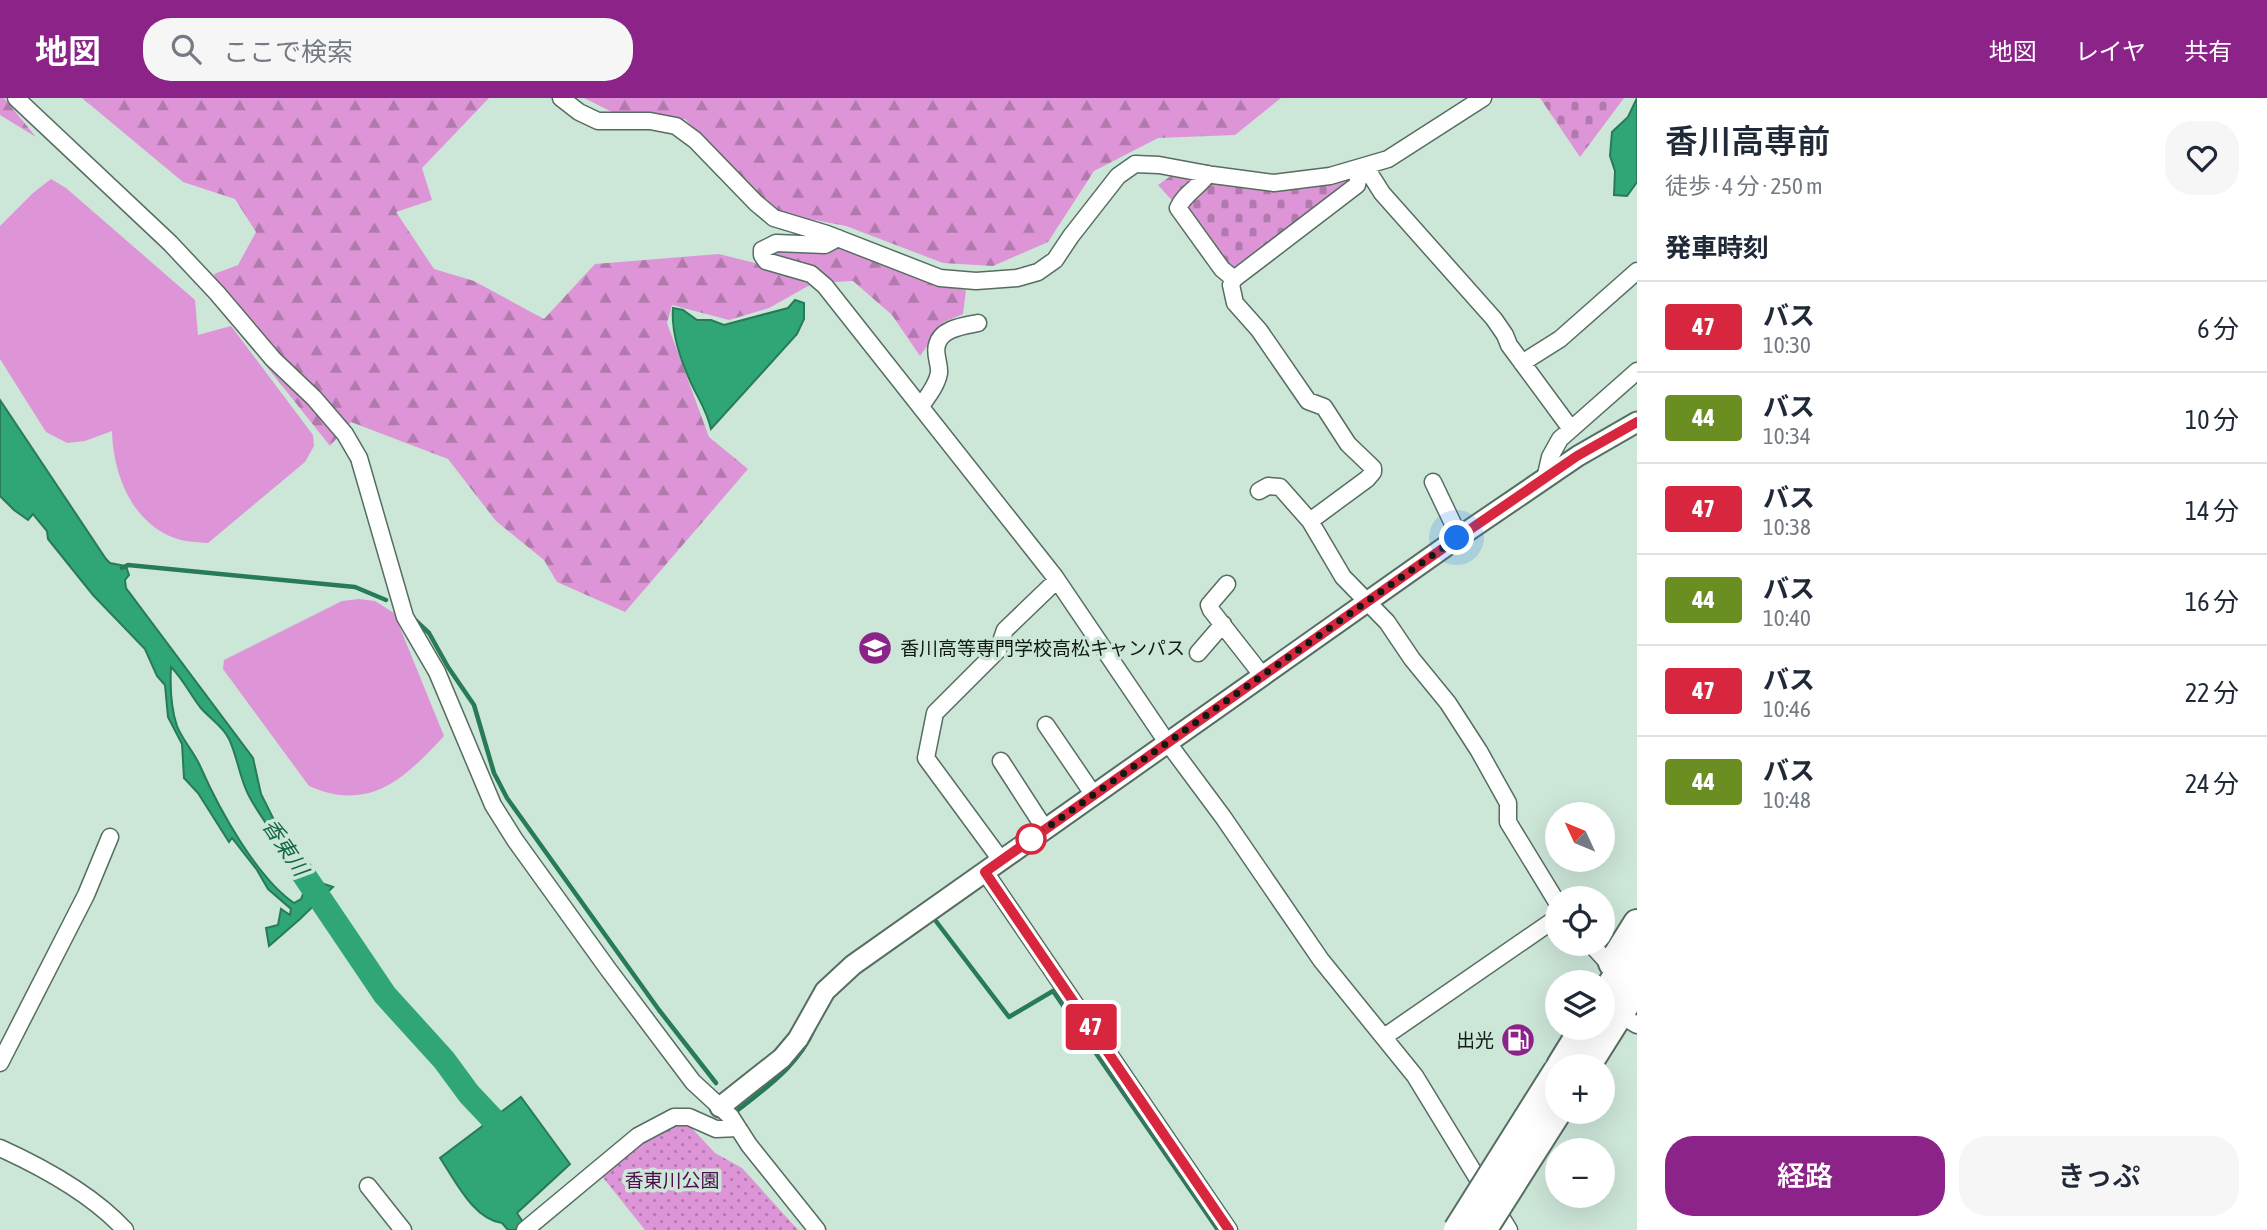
<!DOCTYPE html>
<html lang="ja">
<head>
<meta charset="utf-8">
<style>
	:root { --surface:#fff; --page:#f6f6f7; --text:#1f2937; --muted:#747a83; --line:#e0e1e3; --accent:#8c2388 }
	body { margin:0; font-family:"Asap Condensed","Noto Sans JP",sans-serif; background:var(--page); color:var(--text); height:100vh; display:flex; flex-direction:column; font-size:26px; white-space:nowrap }
	* { box-sizing:border-box; margin:0 }
	p { font-size:23px; color:var(--muted) }
	.icon { flex:none; width:38px; height:38px; fill:none; stroke:currentColor; stroke-width:2; stroke-linecap:round; stroke-linejoin:round }
	.map { position:relative; flex:1; overflow:hidden }
	.drawer { display:flex; flex-direction:column; background:var(--surface); width:630px }
	.drawer>* { flex:none }
	.badge { padding:0 14px; border-radius:5px; font-size:24px; line-height:46px }
	.needle { width:46px; rotate:314deg }
	.controls { position:absolute; left:1545px; top:704px; display:grid; gap:14px }
	.controls a { display:grid; place-items:center; width:70px; height:70px; border-radius:50%; background:var(--surface); box-shadow:0 7px 28px #0002; font-size:35px }
	.you { position:absolute; width:35px; height:35px; margin:-18px; border:5px solid #fff; border-radius:50%; background:#1a73e8; box-shadow:0 0 0 10px #1a73e833 }
	.map>.badge { position:absolute; translate:-50% -50%; box-shadow:0 0 0 4px #fff }
	h2 { padding:0 28px; font-size:26px; line-height:63px }
	.round { display:grid; place-items:center; flex:none; width:74px; height:74px; border-radius:28px; background:var(--page) }
	.headline { display:flex; align-items:center; justify-content:space-between; height:119px; padding:0 28px }
	h1 { font-size:33px; font-weight:600; line-height:52px }
	.button { display:flex; gap:14px; margin-top:auto; padding:14px 28px }
	.button a { flex:1; height:80px; border-radius:28px; background:var(--accent); color:#fff; font-size:28px; font-weight:600; line-height:80px; text-align:center }
	.button a+a { background:var(--page); color:var(--text) }
	ul { padding:0; list-style:none }
	li { display:flex; align-items:center; gap:21px; height:91px; padding:0 28px; border-top:2px solid var(--line) }
	li div { flex:1 }
	li b { display:block; font-size:26px }
	li em { font-style:normal }
	li .badge { min-width:77px; font-weight:700; text-align:center }
	header { display:flex; align-items:center; gap:42px; box-sizing:border-box; height:98px; padding:0 35px; background:var(--accent); color:#fff }
	header strong { font-size:33px }
	nav { display:flex; gap:38px; margin-inline-start:auto; font-size:24px }
	.search { width:490px; height:63px; background:var(--page); display:flex; align-items:center; gap:18px; box-sizing:border-box; padding:0 24px; border-radius:28px; color:var(--muted); font-size:26px }
	main { display:flex; flex:1; min-height:0 }
	.map>svg:first-child { display:block }
</style>
</head>
<body>
<header>
<strong>地図</strong>
<div class="search"><svg class="icon" aria-label="search" viewBox="0 0 24 24"><circle cx="10" cy="10" r="6"/><path d="M15 15l6 6"/></svg>ここで検索</div>
<nav><a>地図</a><a>レイヤ</a><a>共有</a></nav>
</header>
<main>
<div class="map">
<svg width="1637" height="1132" viewBox="0 0 1637 1132">
	<defs>
		<pattern id="forest-firs" width="22" height="20" patternUnits="userSpaceOnUse" patternTransform="scale(1.75)"><rect width="22" height="20" fill="#dd95d7"/><path d="M5 1l3.5 6h-7zM16 11l3.5 6h-7z" fill="#b279ad"/></pattern>
		<pattern id="cemetery-stones" width="16" height="16" patternUnits="userSpaceOnUse" patternTransform="scale(1.75)"><rect width="16" height="16" fill="#dd95d7"/><path d="M2 7V4a2 2 0 0 1 4 0v3zM10 15v-3a2 2 0 0 1 4 0v3z" fill="#b279ad"/></pattern>
		<pattern id="park-dots" width="8" height="8" patternUnits="userSpaceOnUse" patternTransform="scale(1.75)"><rect width="8" height="8" fill="#dd95d7"/><path d="M2 2h.1M6 6h.1" fill="none" stroke="#b279ad" stroke-width="1.8" stroke-linecap="round"/></pattern>
	</defs>
	<rect width="100%" height="100%" fill="#cce6d8"/>
	<path fill="url(#forest-firs)" d="M0,0H4L36,39L0,17Z
		M82,0H489L422,70L432,102L396,114L434,171L474,183L544,221L595,166L719,156L783,172L810,187L769,210L729,222L672,207L667,225L709,339L748,371L625,514L557,484L544,462L496,423L448,361L351,324L330,348L233,226L214,176L238,167L256,134L235,101L183,84Z
		M584,0H1281L1235,37L1158,40L1094,73L1048,144L993,168L943,165L846,128L783,116L757,97L685,21L612,14Z
		M842,148L938,187L966,192L963,216L944,224L920,258L892,217L853,183L834,184L815,168L774,158V151L812,152Z"/>
	<path fill="url(#cemetery-stones)" d="M1540,0H1624L1580,59Z
		M1175,75C1217,87 1259,96 1302,90C1316,88 1331,83 1345,80L1350,86L1237,174L1226,170L1189,121L1158,87Z"/>
	<path fill="url(#park-dots)" d="M687,1025L715,1055L742,1070L798,1132H645L601,1077C625,1055 653,1027 687,1025Z"/>
	<path fill="#dd95d7" d="M51,81L66,90L195,202L198,237L231,228L313,337L314,348L305,364L208,445C200,444 190,444 181,442C133,429 113,377 112,333L85,343L67,345L46,334L0,261V128L33,95Z
		M359,501L375,503L394,515L444,638C405,680 370,715 309,688L223,571L224,562L342,503Z"/>
	<path fill="#30a576" stroke="#277b59" stroke-width="2" fill-rule="evenodd" d="M1637,0V84L1627,98L1614,97L1615,73L1610,58L1612,34L1628,19Z
		M795,202L804,205V221L797,236L711,331C707,313 699,302 691,285C681,263 671,235 673,210L683,212L697,222H711L724,227L788,210Z
		M0,302L106,461L110,465L126,468L129,477L125,482L126,490L253,660L261,696L281,736L312,782L333,789L300,821L269,848L266,830L278,827L281,811L290,817L291,811L268,791L257,772L232,740L229,744L198,695L184,680L182,646L168,619L165,587L157,578L145,551L93,497L48,441L47,433L33,416L28,422L14,412L0,398ZM171,569C183,581 190,596 200,609C209,620 223,628 229,641C238,660 239,679 249,698C266,730 292,756 305,791L301,801L294,805C257,780 219,711 201,670C195,655 183,643 177,628C171,610 170,587 171,569Z
		M521,999L570,1066L517,1115L528,1132H508L502,1125C473,1121 455,1082 440,1060Z"/>
	<g fill="none" stroke-linecap="round" stroke-linejoin="round">
		<path stroke="#277b59" stroke-width="4.5" d="M122,470L128,467L355,489L386,502
			M413,520L429,535L448,569L474,607L494,675L507,700L659,912L716,985
			M932,818L1009,919L1053,893L1218,1132
			M738,1012C767,989 799,967 814,931"/>
		<path stroke="#30a576" stroke-width="24" d="M302,774L385,897L444,962L469,996L504,1033L516,1043"/>
		<g stroke="#566d61" stroke-width="19">
			<path id="minor" d="M16,0L170,145L217,195L273,261L314,300L345,336L359,360L405,519L437,574L493,707L515,742L608,871L693,984L731,1019L749,1047L817,1132
				M561,0L579,14L598,23H650L676,28L695,42L756,105L774,120L827,136L940,180L976,183L1017,180L1038,174L1055,162L1071,138L1118,78L1135,66L1159,67L1213,77L1274,85L1330,78L1388,61L1483,0
				M1365,68L1382,95L1494,221L1505,237L1509,247L1571,331
				M1361,69L1357,87L1234,181L1231,187L1235,205L1259,232L1308,303L1324,309L1348,346L1373,370V374L1367,381L1310,423L1343,479L1387,524L1412,561L1448,605L1479,653L1508,705V724L1558,806
				M1208,76C1199,89 1184,96 1178,110L1222,171L1234,181
				M838,140L825,147L776,145L762,152V157L766,163L811,176L825,188L1055,479L1162,637L1223,719L1321,862L1415,978L1509,1132
				M1522,265L1560,241L1637,173
				M921,308C928,298 937,287 939,275C940,266 934,256 937,247C941,230 964,228 978,225
				M1545,381L1550,359L1560,341L1637,273
				M1433,384L1455,430L1457,440
				M1259,393L1268,388L1280,389L1310,423
				M1227,486L1209,507L1211,512L1262,577
				M1198,555L1223,526
				M1046,627L1093,696
				M1001,663L1045,731
				M1001,762L926,660L935,615L998,552L1005,532L1057,482
				M985,774L1229,1132
				M1590,845L1610,867
				M1627,921L1637,927
				M1384,939L1558,819
				M0,965L86,797L110,739
				M0,1050C44,1070 92,1096 125,1132
				M368,1088L403,1132
				M525,1132L638,1038L674,1019H689L716,1031L738,1030"/>
		</g>
		<g stroke="#566d61" stroke-width="23">
			<path id="tertiary" d="M720,1009L782,960L798,941L825,893L853,867L1459,439L1578,358L1637,324"/>
		</g>
		<g stroke="#566d61" stroke-width="30">
			<path id="trunk" d="M1612,865L1637,825"/>
		</g>
		<g stroke="#566d61" stroke-width="32">
			<path id="motorway" d="M1603,901L1637,847
				M1561,968L1585,929
				M1586,968L1637,887"/>
		</g>
		<use href="#minor" stroke="#fff" stroke-width="16"/>
		<use href="#tertiary" stroke="#fff" stroke-width="19"/>
		<use href="#trunk" stroke="#fff" stroke-width="26"/>
		<use href="#motorway" stroke="#fff" stroke-width="28"/>
		<g stroke="#566d61" stroke-width="32" stroke-linecap="butt">
			<path id="motorway-bridge" d="M1458,1132L1558,973
				M1482,1132L1558,1012"/>
		</g>
		<use href="#motorway-bridge" stroke="#fff" stroke-width="28"/>
	</g>
	<g fill="none" stroke-linecap="round" stroke-linejoin="round">
		<g stroke="#fff" stroke-width="16">
			<path id="line" d="M1229,1132L985,774L1459,439L1577,358L1637,324"/>
		</g>
		<use href="#line" stroke="#d7263d" stroke-width="10"/>
		<path stroke="#111a15" stroke-width="7" stroke-dasharray="0 12.6" d="M1031,741L1457,440"/>
	</g>
	<defs>
		<g id="school-disc" transform="scale(1.75)"><circle r="9.5" fill="#8c2388" stroke="#cce6d8"/><path d="M0-5L7-2L0 1L-7-2ZM-4 1L0 2.5L4 1V4Q0 6-4 4Z" fill="#fff"/></g>
		<g id="fuel-disc" transform="scale(1.75)"><circle r="9.5" fill="#8c2388" stroke="#cce6d8"/><path d="M-5.5-6h7V0h2V4h1.3V-2.5L3-4.5l.8-.8L6-3V5H2.5V1h-1V6h-7ZM-4.2-4.7v3.2H.2V-4.7Z" fill="#fff"/></g>
	</defs>
	<g fill-rule="evenodd">
		<use href="#school-disc" x="875" y="550"/>
		<use href="#fuel-disc" x="1518" y="942"/>
	</g>
	<circle fill="#fff" stroke="#d7263d" stroke-width="3.5" cx="1031" cy="741" r="14"/>
	<g text-anchor="middle" dominant-baseline="central" stroke-width="7" stroke-linejoin="round" paint-order="stroke">
		<g font-size="19" fill="#111a15" stroke="#cce6d8" text-anchor="start">
			<text x="900" y="550">香川高等専門学校高松キャンパス</text>
			<text x="1494" y="942" text-anchor="end">出光</text>
		</g>
		<g font-size="19" fill="#500d4d" stroke="#cce6d8">
			<text x="672" y="1082">香東川公園</text>
		</g>
		<g font-size="21" font-style="italic" fill="#146748" stroke="#cce6d8">
			<text transform="translate(286 749) rotate(56)">香東川</text>
		</g>
	</g>
</svg>
<div class="controls">
<a><svg class="needle" viewBox="-14 -14 28 28"><path d="M0-13l5 13h-10z" fill="#e53935"/><path d="M0 13l5-13h-10z" fill="#747a83"/></svg></a>
<a><svg class="icon" aria-label="locate" viewBox="0 0 24 24"><circle cx="12" cy="12" r="6"/><path d="M12 2v4M12 18v4M2 12h4M18 12h4"/></svg></a>
<a><svg class="icon" aria-label="layers" viewBox="0 0 24 24"><path d="M12 4l9 5-9 5-9-5zM3 14l9 5 9-5"/></svg></a>
<a>+</a>
<a>−</a>
</div>
<div class="you" style="left:1457px;top:440px"></div>
<b class="badge" style="left:1091px;top:929px;background:#d7263d;color:#fff">47</b>
</div>
<section class="drawer">
<div class="headline"><div><h1>香川高専前</h1><p>徒歩 · 4 分 · 250 m</p></div><a class="round"><svg class="icon" aria-label="heart" viewBox="0 0 24 24"><path d="M12 20l-8-8c-3-5 5-10 8-4 3-6 11-1 8 4z"/></svg></a></div>
<h2>発車時刻</h2>
<ul>
<li><span class="badge" style="background:#d7263d;color:#fff">47</span><div><b>バス</b><p>10:30</p></div><em>6 分</em></li>
<li><span class="badge" style="background:#6b8e23;color:#fff">44</span><div><b>バス</b><p>10:34</p></div><em>10 分</em></li>
<li><span class="badge" style="background:#d7263d;color:#fff">47</span><div><b>バス</b><p>10:38</p></div><em>14 分</em></li>
<li><span class="badge" style="background:#6b8e23;color:#fff">44</span><div><b>バス</b><p>10:40</p></div><em>16 分</em></li>
<li><span class="badge" style="background:#d7263d;color:#fff">47</span><div><b>バス</b><p>10:46</p></div><em>22 分</em></li>
<li><span class="badge" style="background:#6b8e23;color:#fff">44</span><div><b>バス</b><p>10:48</p></div><em>24 分</em></li>
</ul>
<div class="button"><a>経路</a><a>きっぷ</a></div>
</section>
</main>
</body>
</html>
